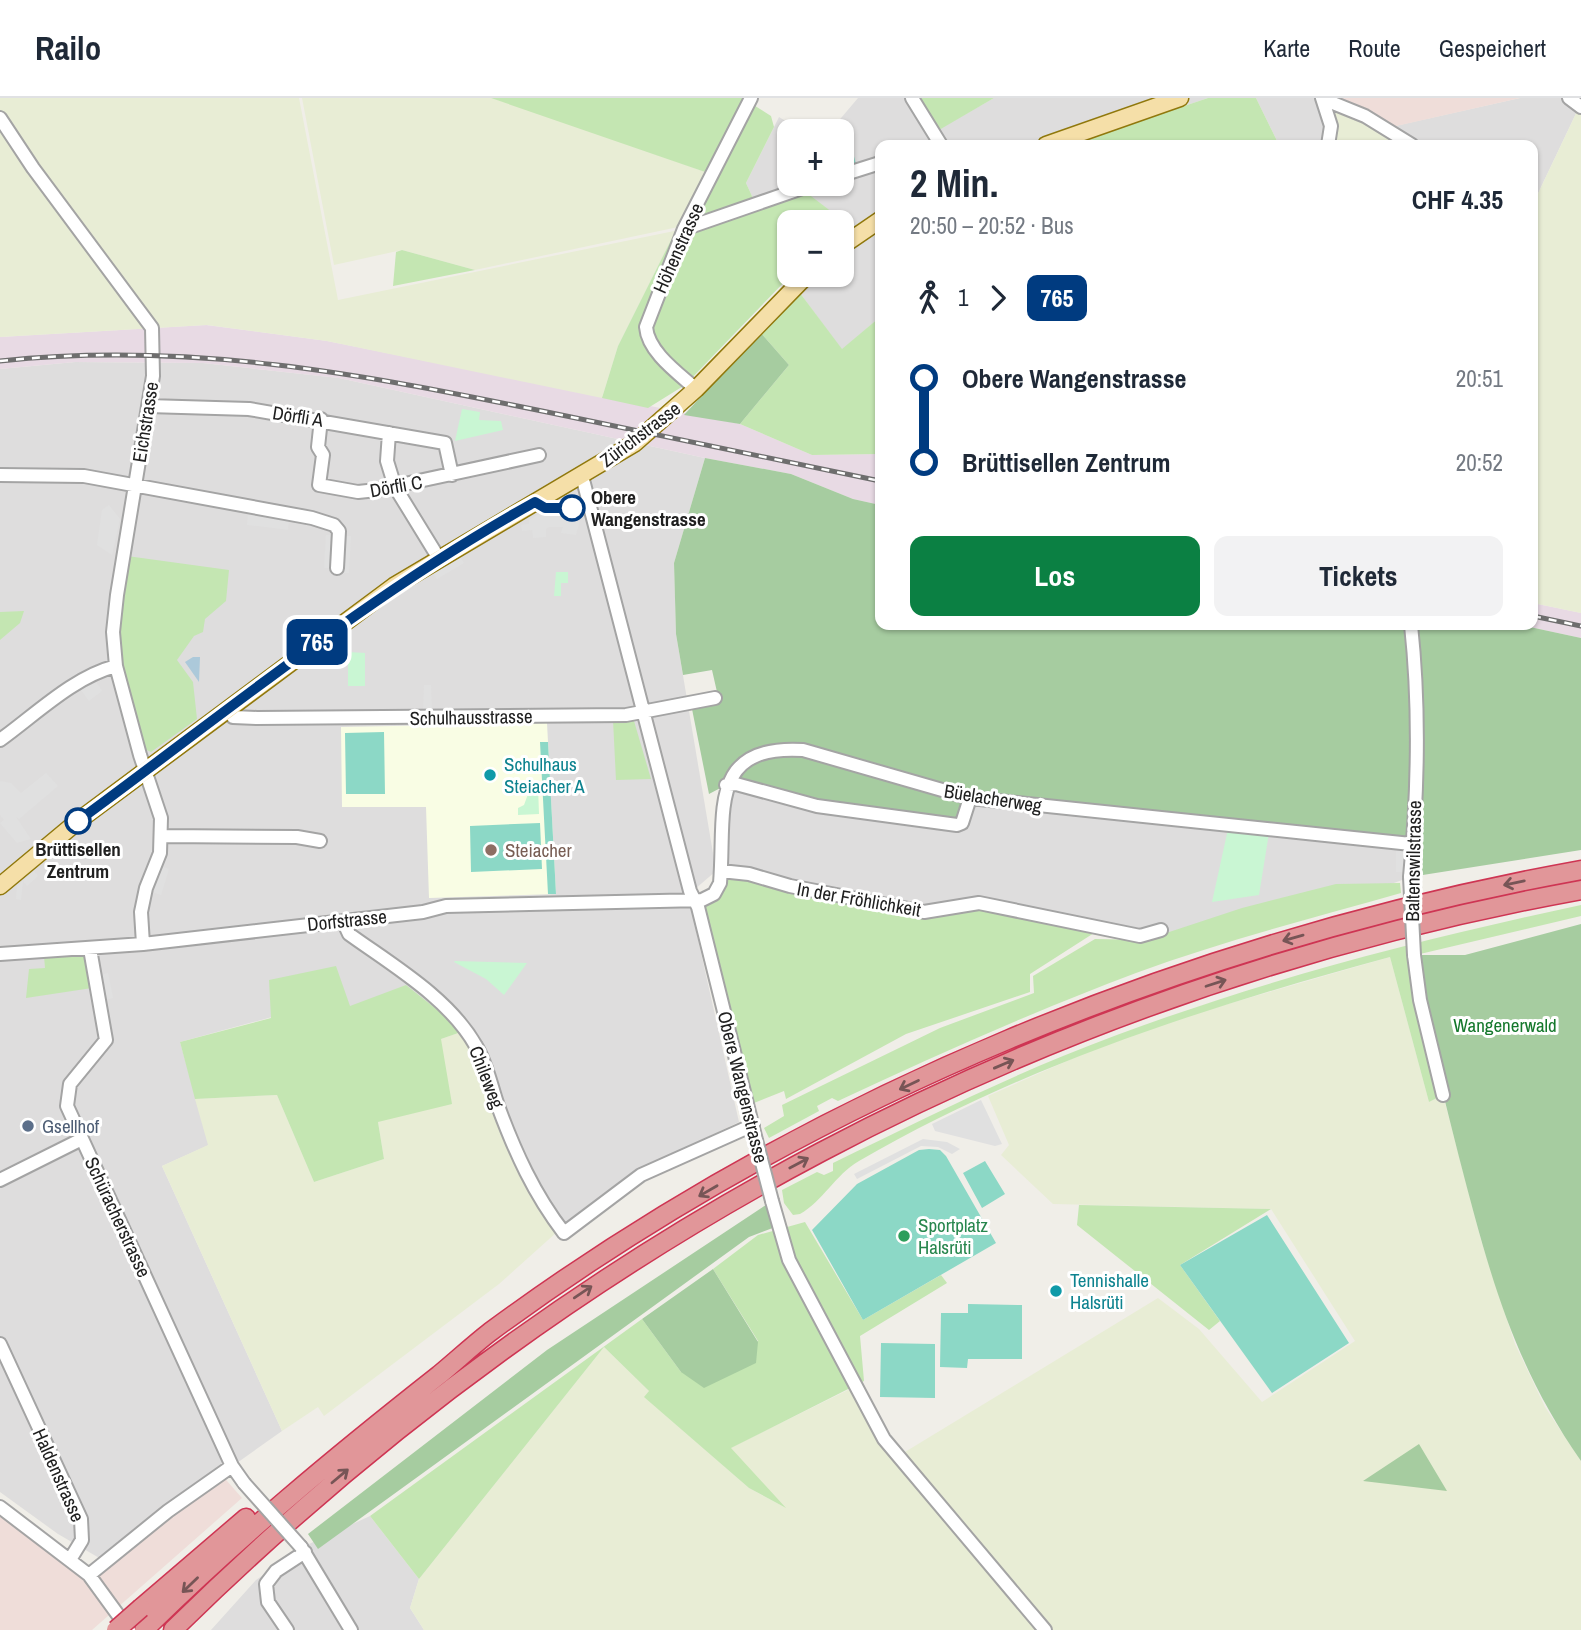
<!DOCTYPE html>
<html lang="de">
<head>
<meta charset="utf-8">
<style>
	:root { --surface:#fff; --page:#f2f2f3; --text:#1f2937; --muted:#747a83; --line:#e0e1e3; --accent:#0b8043 }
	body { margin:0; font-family:"Archivo Narrow",sans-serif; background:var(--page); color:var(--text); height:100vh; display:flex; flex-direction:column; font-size:26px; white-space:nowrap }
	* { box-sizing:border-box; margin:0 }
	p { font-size:23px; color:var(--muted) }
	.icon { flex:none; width:38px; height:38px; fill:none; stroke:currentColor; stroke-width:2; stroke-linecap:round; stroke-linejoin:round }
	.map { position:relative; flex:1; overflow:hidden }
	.panel { position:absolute; left:875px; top:42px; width:663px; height:490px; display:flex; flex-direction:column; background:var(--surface); border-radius:14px; box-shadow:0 2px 5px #0004 }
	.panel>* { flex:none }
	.badge { padding:0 14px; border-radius:10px; font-size:24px; line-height:46px }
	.controls { position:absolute; left:777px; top:21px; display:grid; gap:14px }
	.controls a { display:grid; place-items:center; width:77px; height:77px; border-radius:14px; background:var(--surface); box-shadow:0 2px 5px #0004; font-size:35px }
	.map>.badge { position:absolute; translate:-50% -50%; box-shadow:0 0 0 4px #fff }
	.legs { display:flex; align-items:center; gap:10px; height:77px; padding:0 35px; font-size:23px }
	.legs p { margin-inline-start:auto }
	.head { display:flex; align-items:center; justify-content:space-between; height:119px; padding:0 35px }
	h1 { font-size:38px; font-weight:700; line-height:52px }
	.cta { display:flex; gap:14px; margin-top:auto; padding:14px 35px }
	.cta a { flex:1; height:80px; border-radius:14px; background:var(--accent); color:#fff; font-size:28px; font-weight:700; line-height:80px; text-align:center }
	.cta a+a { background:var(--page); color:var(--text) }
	ul { padding:0 35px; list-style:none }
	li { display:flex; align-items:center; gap:24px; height:84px; font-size:26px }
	li i { display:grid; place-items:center; width:10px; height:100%; margin:0 9px; background:currentColor }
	li i::after { content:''; width:18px; height:18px; margin:-9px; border:5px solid; border-radius:50%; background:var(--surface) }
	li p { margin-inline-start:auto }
	li:first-child i { background:linear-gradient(#0000 50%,currentColor 0) }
	li:last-child i { background:linear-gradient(currentColor 50%,#0000 0) }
	header { display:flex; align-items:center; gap:42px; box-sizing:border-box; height:98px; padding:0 35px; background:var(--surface); border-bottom:2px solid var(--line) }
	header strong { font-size:33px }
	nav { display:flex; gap:38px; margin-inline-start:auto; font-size:24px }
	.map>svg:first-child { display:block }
</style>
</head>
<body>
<header>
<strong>Railo</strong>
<nav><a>Karte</a><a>Route</a><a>Gespeichert</a></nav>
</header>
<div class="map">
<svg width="1581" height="1532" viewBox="0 0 1581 1532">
	<rect width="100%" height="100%" fill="#f0eee8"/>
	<path fill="#dedddd" d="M858,0H922L919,2L939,31L994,0H1208L1075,45L1076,47H880V219L842,252L800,195L821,177H842L849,127L803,93L757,109L746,85L779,19L802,33H789V86H842V33H830Z
		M1256,0H1322L1386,30L1520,0H1573L1581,5L1533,106V47H1279Z
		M75,264L203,265L339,280L705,360L674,465L676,536L716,773L688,797L739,1024L637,1073L564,1128L536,1092L464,933L350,908L272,919L180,944L209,1047L162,1068L282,1333L101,1461L58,1436L0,1394V271Z
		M726,687L970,700L1411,746L1410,779L1375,792L1144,845L1107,834L934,813L721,773Z
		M370,1418L419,1481L410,1510L424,1532H211L256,1482L309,1446Z"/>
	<path fill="#efddd9" d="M1330,0H1520L1392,29L1362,10Z
		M220,1375L242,1400L92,1532H0V1416L87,1483Z"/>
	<path fill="#e8dae4" d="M206,227L327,243L740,326L812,357L880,356V407L853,401L791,376L705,360L339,280L203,265L75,264L0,271V239Z
		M1533,505L1581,515V540L1520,527H1533Z"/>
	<path fill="#f9fde4" d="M547,625L556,796L429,800L426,709H342L341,629Z"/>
	<path fill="#e8edd5" d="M0,0H299L338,202L684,131L672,140L618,248L602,300L327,243L207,227L0,239Z
		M302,0H491L550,18L708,75L683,128L475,172L402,152L334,167Z
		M1581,5V515L1533,505V106Z
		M1331,9L1360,18L1406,47H1333Z
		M1390,859L1429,1004L1443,997L1481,1142L1515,1246L1545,1309L1581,1363V1532H1053L900,1357L1158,1200L1199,1231L1262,1304L1355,1243L1271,1111L1053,1106L1001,1057L1009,1047L988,998L1101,948L1186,918Z
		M464,933L522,1081L557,1134L499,1186L324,1318L318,1309L282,1333L162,1068L208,1047L195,1001L277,997L314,1084L384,1061L378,1024L441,941Z
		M604,1249L649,1293L645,1299L749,1390L784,1409L730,1350L850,1291L890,1359L1038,1532H424L410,1510L419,1481Z"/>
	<path fill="#c4e6b2" d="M491,0H746L708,75Z
		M922,0H994L939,32L919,2Z
		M1208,0H1256L1279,47L1074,45Z
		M752,6L771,18L774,29L746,85L757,109L803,92L849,127L842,133V124H789L791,177L685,287L648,310L602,300L618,248L672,140L684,131Z
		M402,152L475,172L393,188L396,154Z
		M800,195L842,251L880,219V356L812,357L740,326L789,267L760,234Z
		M127,458L229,472L226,503L205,521L203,534L194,538L177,562L193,584L197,621L151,654L142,650C130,606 117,563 119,517C120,497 124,477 127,458Z
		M24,513L20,525L0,542V514Z
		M613,622L634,623L651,681L616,682Z
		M721,773L924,813L979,805L1094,835L1030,876V894L906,936L786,1001L784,993L749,1007L702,802Z
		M1400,785L1401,795C1313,820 1223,843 1136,875C1035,913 936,957 838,1003L832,1000L817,1008L819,1013L769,1040L764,1030L784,1018L782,1007L940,930L1034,895L1033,878L1095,841L1145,842L1242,810L1336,786Z
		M1581,807V818L1420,856L1443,997L1429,1004L1390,859C1206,909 1024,967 859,1063C835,1077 823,1103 800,1116L793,1117L784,1105L782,1092L817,1074L824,1077L833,1073V1065C909,1028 985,990 1063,958C1231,890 1404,845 1581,807Z
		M83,856L92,890L26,900L29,871L45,870L44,858Z
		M336,868L350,908L406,887L464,933L441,941L452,1006L378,1024L384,1061L314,1084L277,997L195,1001L180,944L271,920L269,882Z
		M1079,1107L1271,1111L1180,1167L1220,1223L1209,1232L1077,1127Z
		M805,1124L863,1222L941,1177L947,1185L860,1238L864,1283L731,1350L786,1410L749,1390L644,1299L649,1293L604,1249L419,1481L370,1418L642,1221L681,1274L758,1243L713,1171L758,1137Z"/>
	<path fill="#a6cca0" d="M760,234L789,267L740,326L684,317Z
		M705,360L791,376L853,401L880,407V527H1520L1581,540V752L1410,779L1411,747L970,700L957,727L726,687L709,696L690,601L717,594L712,572L683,577L676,536L674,465Z
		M1581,826V1363C1512,1264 1489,1174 1459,1059C1442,992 1425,925 1414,857H1465Z
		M772,1103L778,1128L749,1139L318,1451L308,1436L547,1252Z
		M713,1171L758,1244L756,1265L704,1290L681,1274L642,1221Z
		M1419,1346L1447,1393L1363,1383Z"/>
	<path fill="#c9f6d3" d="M462,311L480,314L479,322L501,323L503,332L455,343Z
		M556,474H568V485H561V498H554Z
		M348,554L365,555V588H348Z
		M531,688H538L539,716L518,717V710L524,707Z
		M1228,731L1269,735L1259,797L1212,804Z
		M454,864L455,863L527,865L504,897L486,881Z"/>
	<path fill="#8cd8c6" d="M851,47L856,66L842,70V50Z
		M384,634L385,696H346L345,635Z
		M540,644H548L556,796H548Z
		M540,725L542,771L471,774L470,728Z
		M929,1051L940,1052L946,1058L996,1145L863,1222L812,1132L857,1086L919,1052Z
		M985,1063L1005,1096L982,1110L963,1075Z
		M1267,1117L1349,1245L1272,1295L1180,1167Z
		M968,1206L1022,1207V1261H968L967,1270L940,1269L941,1215H968Z
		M881,1245L935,1246V1300L880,1299Z"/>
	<path fill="#e0e0e0" d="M109,407L120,421L112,457L97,447L102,412Z
		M248,415L289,422L288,432L247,427Z
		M559,415L568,423H580L576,437L561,435L563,429H549L546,431V439L533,440L532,432L522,433L521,427L529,426V422L539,416Z
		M326,437H333L331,470H324Z
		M344,438H351L349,475H342Z
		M460,459L464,465L437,481L433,475Z
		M95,582L102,593L89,603L81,592Z
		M424,587H431L432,614H423Z
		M46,675L58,688L19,721L16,719L31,741L17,745L0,725L4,722L0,717V683L11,685L21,695Z
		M1396,751H1405V774H1396Z
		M160,768L169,771L161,797L152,794Z
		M34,773L38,778L27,788L23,783L21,802L16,801L17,788Z
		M108,875L113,900L104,902L99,877Z
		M981,1002L1002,1046L995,1048L935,1033L932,1026Z
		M923,1041L947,1044L960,1051L952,1056L938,1049L921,1048L857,1081L854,1076Z"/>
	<path fill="#acc9da" d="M193,559H200L199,584L185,564Z"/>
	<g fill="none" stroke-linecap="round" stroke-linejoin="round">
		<g stroke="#a4a4a4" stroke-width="16">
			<path id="minor" d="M912,0L941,47
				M1322,0L1331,28L1328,47
				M1569,0L1581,9
				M1323,1L1365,18L1412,47
				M0,20L33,70L152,230L153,278L117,497L113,534L116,568L140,657L161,720L160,755L146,790L141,814L143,846
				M842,77L880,65
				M684,131L814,86
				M696,291C678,275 648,254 646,229L684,131L751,0
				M148,308L249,311L445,345L452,377
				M321,321L318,349L323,357L319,387L358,394L377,392L539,357
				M389,335L387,363L395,389L438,459
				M0,377L84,378L312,420L334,427L339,433L337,470
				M582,378L690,793L698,809L756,1042
				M228,612L233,619L257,620L626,617L715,600
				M0,642C35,617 73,579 116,568
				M726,687L736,686L817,708L957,727L962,725L970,700
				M162,738L297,739L320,743
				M721,773L749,776L790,788L924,814L979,805L1140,838L1161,832
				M1410,779C1418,695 1420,610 1411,527
				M343,823L349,836C392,867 449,900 476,948C487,966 491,988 498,1008C515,1054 534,1096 564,1135L641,1077L753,1027
				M90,851L106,942L70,986L67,1008L232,1368L244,1385
				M0,856L143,846L423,814L446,808L702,802L714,796L720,785C726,717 706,646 803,652L970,700L1411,746
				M1414,857L1420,902L1443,997
				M0,1082L82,1041
				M772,1103L789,1162L884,1341L1045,1532
				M0,1246L81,1421L82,1442L71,1460
				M0,1409L89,1477L129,1532
				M301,1449L351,1532
				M89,1477L168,1413L232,1368
				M287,1532L268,1504L266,1486L276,1473L305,1454"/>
		</g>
		<g stroke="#90780c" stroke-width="19">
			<path id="major" d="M1046,47L1180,0
				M842,148L880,122
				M0,788L78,723L394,488L635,345L696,291L807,177"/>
		</g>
		<g stroke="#ce3553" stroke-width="21">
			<path id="highway" d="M141,1510L246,1420
				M144,1532C237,1440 336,1358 439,1277C456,1263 472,1248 490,1234C810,998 1191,843 1581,772
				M173,1532C565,1146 1038,891 1581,792"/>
		</g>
		<use href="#minor" stroke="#fff" stroke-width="12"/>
		<use href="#major" stroke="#f5dfa8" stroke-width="16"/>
		<use href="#highway" stroke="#e19699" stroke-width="18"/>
		<g stroke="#6e6e6e" stroke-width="5">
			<path id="rail" d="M0,263C191,243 361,276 547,314C658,337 769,360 880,383
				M1533,518L1581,528"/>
		</g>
		<use href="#rail" stroke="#fff" stroke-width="2.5" stroke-dasharray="8" stroke-linecap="butt"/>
		<g stroke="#a4a4a4" stroke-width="16" stroke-linecap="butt">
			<path id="minor-bridge" d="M1410,779L1414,857
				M756,1042L772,1103
				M244,1385L301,1449"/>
		</g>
		<g stroke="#ce3553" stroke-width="21" stroke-linecap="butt">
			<path id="highway-bridge" d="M116,1532L141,1510"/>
		</g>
		<use href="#minor-bridge" stroke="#fff" stroke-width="12"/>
		<use href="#highway-bridge" stroke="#e19699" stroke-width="18"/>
	</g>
	<defs><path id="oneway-shaft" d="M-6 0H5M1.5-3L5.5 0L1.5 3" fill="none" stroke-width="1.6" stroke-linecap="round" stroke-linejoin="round" transform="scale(1.75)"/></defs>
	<g stroke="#775556">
		<use href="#oneway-shaft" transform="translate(1514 785) rotate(168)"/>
		<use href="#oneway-shaft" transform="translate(1293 840) rotate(164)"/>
		<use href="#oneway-shaft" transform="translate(1216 885) rotate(-18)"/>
		<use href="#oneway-shaft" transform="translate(1004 966) rotate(-23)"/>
		<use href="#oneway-shaft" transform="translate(909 987) rotate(154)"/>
		<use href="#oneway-shaft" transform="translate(799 1065) rotate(-28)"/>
		<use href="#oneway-shaft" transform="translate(708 1093) rotate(150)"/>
		<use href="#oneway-shaft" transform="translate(583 1194) rotate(-34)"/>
		<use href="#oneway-shaft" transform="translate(340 1378) rotate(-40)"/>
		<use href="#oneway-shaft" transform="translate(190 1487) rotate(136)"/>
	</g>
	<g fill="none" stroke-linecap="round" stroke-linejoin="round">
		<g stroke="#fff" stroke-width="16">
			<path id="line-1" d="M78,723C228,613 371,495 535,404L545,410H572"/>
		</g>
		<use href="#line-1" stroke="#003b80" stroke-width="10"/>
	</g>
	<g fill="#fff" stroke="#003b80" stroke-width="3.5">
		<circle cx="572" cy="410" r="12"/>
		<circle cx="78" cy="723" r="12"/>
	</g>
	<g fill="#0f9aa8" stroke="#fff" stroke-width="2.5">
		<circle cx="490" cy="677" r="7"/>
		<circle cx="1056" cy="1193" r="7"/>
	</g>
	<circle fill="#8d6e63" stroke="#fff" stroke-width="2.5" cx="491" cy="752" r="7"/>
	<circle fill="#5c6f8a" stroke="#fff" stroke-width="2.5" cx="28" cy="1028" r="7"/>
	<circle fill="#2e9e5b" stroke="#fff" stroke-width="2.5" cx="904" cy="1138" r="7"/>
	<g text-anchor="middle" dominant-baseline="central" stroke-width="6" stroke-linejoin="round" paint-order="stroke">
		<g font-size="19" fill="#202020" stroke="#fff">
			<text transform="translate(678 150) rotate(-66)">Höhenstrasse</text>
			<text transform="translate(298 318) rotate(9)">Dörfli A</text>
			<text transform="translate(145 324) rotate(-81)">Eichstrasse</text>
			<text transform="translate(640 336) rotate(-37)">Zürichstrasse</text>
			<text transform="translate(396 388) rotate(-10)">Dörfli C</text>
			<text transform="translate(471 619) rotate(-1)">Schulhausstrasse</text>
			<text transform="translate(993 700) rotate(9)">Büelacherweg</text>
			<text transform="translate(1413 763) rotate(-89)">Baltenswilstrasse</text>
			<text transform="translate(859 801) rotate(10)">In der Fröhlichkeit</text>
			<text transform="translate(347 822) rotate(-6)">Dorfstrasse</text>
			<text transform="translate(487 979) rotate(69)">Chileweg</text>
			<text transform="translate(743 989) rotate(76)">Obere Wangenstrasse</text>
			<text transform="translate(118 1119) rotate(65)">Schüracherstrasse</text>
			<text transform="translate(59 1377) rotate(66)">Haldenstrasse</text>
		</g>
		<g font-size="19" font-weight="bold" fill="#202020" stroke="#fff" text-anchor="start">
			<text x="591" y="399">Obere<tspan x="591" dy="22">Wangenstrasse</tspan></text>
			<text x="78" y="751" text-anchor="middle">Brüttisellen<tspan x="78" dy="22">Zentrum</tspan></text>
		</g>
		<g font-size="19" fill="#0d838f" stroke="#fff" text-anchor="start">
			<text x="504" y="666">Schulhaus<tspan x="504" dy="22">Steiacher A</tspan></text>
			<text x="1070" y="1182">Tennishalle<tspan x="1070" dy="22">Halsrüti</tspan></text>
		</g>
		<g font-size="19" fill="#785e54" stroke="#fff" text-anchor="start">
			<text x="505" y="752">Steiacher</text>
		</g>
		<g font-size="19" fill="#15782c" stroke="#fff">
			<text x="1505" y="927">Wangenerwald</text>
		</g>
		<g font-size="19" fill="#4e5e75" stroke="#fff" text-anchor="start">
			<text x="42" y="1028">Gsellhof</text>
		</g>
		<g font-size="19" fill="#27864d" stroke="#fff" text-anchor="start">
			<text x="918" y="1127">Sportplatz<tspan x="918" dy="22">Halsrüti</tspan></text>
		</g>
	</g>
</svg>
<div class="controls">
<a>+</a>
<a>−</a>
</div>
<b class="badge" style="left:317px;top:544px;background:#003b80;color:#fff">765</b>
<section class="panel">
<div class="head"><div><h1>2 Min.</h1><p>20:50 – 20:52 · Bus</p></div><b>CHF 4.35</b></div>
<div class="legs"><svg class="icon" aria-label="walk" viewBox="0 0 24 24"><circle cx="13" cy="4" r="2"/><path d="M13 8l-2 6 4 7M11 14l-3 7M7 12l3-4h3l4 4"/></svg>1<svg class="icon" aria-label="forward" viewBox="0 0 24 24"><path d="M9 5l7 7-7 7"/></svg><b class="badge" style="background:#003b80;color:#fff">765</b></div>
<ul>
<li><i style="color:#003b80"></i><b>Obere Wangenstrasse</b><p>20:51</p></li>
<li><i style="color:#003b80"></i><b>Brüttisellen Zentrum</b><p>20:52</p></li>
</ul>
<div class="cta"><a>Los</a><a>Tickets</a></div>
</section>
</div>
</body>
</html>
